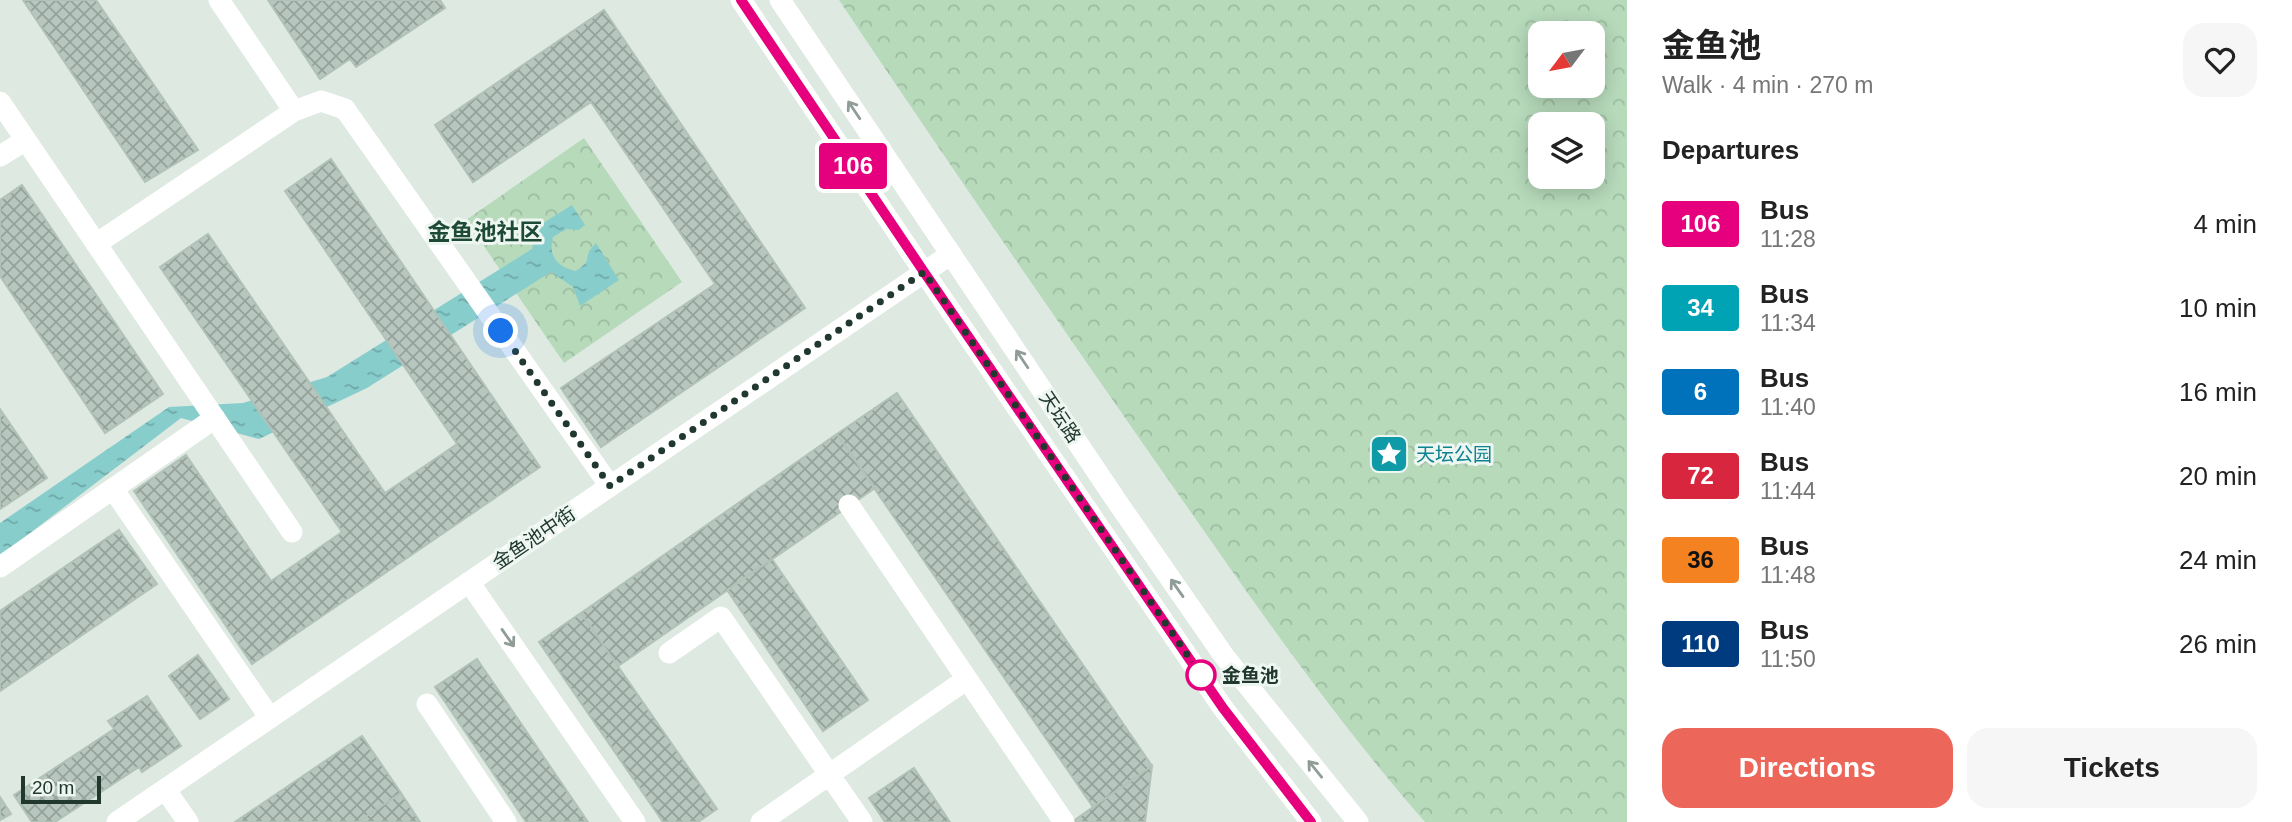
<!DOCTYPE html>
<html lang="en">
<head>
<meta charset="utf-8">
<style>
	:root { --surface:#fff; --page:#f6f6f6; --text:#222; --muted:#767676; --accent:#ec6659 }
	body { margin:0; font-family:Arial,"Noto Sans SC",sans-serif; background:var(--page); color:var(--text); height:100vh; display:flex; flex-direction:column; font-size:26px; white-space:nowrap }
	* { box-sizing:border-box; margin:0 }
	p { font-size:23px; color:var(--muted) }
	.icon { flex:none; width:38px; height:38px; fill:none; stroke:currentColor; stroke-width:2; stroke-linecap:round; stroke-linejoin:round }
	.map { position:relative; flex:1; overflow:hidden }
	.side { display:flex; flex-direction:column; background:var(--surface); width:665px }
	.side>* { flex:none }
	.badge { padding:0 14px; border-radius:5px; font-size:24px; line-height:46px }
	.needle { width:46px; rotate:238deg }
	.fabs { position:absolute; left:1528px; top:21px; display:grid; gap:14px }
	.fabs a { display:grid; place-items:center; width:77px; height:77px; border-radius:14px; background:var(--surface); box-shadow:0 4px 18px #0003; font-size:35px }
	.scale { position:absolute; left:21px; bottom:18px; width:80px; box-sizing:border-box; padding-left:7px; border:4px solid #20382e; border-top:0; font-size:19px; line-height:24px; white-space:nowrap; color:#20382e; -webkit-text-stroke:5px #eef6f1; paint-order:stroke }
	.you { position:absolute; width:35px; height:35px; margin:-18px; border:5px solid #fff; border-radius:50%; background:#1a73e8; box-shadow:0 0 0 10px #1a73e833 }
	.map>.badge { position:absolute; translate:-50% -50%; box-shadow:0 0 0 4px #fff }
	h2 { padding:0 35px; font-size:26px; line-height:63px }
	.round { display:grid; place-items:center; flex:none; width:74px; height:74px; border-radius:21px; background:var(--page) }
	.summary { display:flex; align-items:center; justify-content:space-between; height:119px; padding:0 35px }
	h1 { font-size:33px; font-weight:700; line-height:52px }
	.button { display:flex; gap:14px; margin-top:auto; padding:14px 35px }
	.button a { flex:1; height:80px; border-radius:21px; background:var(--accent); color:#fff; font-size:28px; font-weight:700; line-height:80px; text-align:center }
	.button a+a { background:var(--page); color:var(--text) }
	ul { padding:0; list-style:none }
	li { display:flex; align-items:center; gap:21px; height:84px; padding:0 35px }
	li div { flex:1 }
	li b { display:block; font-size:26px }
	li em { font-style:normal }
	li .badge { min-width:77px; font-weight:700; text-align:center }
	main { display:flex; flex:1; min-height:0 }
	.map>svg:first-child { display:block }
</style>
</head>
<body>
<main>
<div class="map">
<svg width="1627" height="822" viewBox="0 0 1627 822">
	<defs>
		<pattern id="park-crowns" width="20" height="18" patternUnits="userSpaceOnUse" patternTransform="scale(1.75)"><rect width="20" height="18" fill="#b7dabb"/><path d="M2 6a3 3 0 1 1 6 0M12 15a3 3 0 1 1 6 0" fill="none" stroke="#9dbca1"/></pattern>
		<pattern id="water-ripples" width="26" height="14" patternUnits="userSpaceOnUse" patternTransform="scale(1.75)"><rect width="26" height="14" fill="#87cdcc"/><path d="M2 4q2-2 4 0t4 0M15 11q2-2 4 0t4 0" fill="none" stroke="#6ea7a6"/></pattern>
		<pattern id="building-cross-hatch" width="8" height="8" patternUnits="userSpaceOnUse" patternTransform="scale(1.75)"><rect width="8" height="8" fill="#b7c6be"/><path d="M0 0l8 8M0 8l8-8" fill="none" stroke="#94a29b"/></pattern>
	</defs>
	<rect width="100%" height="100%" fill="#dee9e2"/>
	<path fill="url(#park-crowns)" fill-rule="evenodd" d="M839,0H1627V822H1425C1325,708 1240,582 1153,458C1047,306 942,154 839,0ZM1540,33H1592V86H1540ZM1540,124H1592V177H1540Z
		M584,138L682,282L564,363L466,220Z"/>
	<path fill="url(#water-ripples)" d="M572,205L585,225L579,230L566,229L553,237C548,256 557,267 576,271L586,263L589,251L596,243L619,280L580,306L573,287L551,272L367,388L259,439L181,418L0,556V523L169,407L243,403L327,377L532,249L537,227Z"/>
	<path fill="url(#building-cross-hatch)" stroke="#b1c2b8" stroke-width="2" d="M23,0H96L198,150L145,182Z
		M268,0H440L445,8L356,67L350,59L320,79Z
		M604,10L805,308L601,447L561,388L715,284L591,102L473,182L435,125Z
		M331,159L540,467L252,664L134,491L186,455L271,581L342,532L160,267L208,234L385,493L457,444L285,191Z
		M22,185L163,394L105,433L0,276V200Z
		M897,393L1152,766L1093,807L837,434Z
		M0,409L47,478L0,509Z
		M837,434L875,488L618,666L581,613Z
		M119,530L157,584L0,691V611Z
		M772,559L868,700L823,731L727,590Z
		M581,613L717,809L698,822H663L539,642Z
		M198,655L229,699L200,719L169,676Z
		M477,659L588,822H526L435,687Z
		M147,696L181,746L142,772L139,767L55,822H32L14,795L114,729L108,721Z
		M362,736L401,793L358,822H235Z
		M1152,766L1145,822H1072L1093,807Z
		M914,768L950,822H885L869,798Z
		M401,793L420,822H362L361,820Z
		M0,797L11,814L0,820Z"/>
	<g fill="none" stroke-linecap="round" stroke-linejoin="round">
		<path stroke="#fff" stroke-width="21" d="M219,0L294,111
			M0,102L292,532
			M0,156L26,140
			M96,244L294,111L321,101L345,109L610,486
			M113,489L270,718
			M849,505L1064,822
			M0,567L215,418
			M469,582L635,822
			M669,653L721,617L862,822
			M427,704L506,822
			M165,789L188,822
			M117,822L951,254
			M761,822L967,679"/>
		<path stroke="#fff" stroke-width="21" d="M741,0L924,272L1223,708L1311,822
			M780,0L1120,506L1224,656L1358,822"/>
	</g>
	<defs><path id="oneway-shaft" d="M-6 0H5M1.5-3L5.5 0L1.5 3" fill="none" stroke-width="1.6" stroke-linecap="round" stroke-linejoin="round" transform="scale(1.75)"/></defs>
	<g stroke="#909c96">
		<use href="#oneway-shaft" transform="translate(854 110) rotate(-124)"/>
		<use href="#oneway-shaft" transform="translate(1022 359) rotate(-124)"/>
		<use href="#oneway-shaft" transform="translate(1177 588) rotate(-125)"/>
		<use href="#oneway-shaft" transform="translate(508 638) rotate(55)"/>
		<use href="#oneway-shaft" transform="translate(1315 769) rotate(-129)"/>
	</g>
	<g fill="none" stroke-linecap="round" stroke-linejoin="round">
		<g stroke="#fff" stroke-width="16">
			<path id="line" d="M741,0L924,272L1223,708L1311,822"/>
		</g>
		<use href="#line" stroke="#e6007e" stroke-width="10"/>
		<path stroke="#20382e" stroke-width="7" stroke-dasharray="0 12.6" d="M501,331L610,486L924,272L1208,685L1201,675"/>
	</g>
	<defs>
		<g id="sight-square" transform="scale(2.0125)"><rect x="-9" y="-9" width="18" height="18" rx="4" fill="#0f9aa8" stroke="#eef6f1"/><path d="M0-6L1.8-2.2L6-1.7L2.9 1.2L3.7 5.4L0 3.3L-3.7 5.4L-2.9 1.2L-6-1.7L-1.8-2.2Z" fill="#fff"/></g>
	</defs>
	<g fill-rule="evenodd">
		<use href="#sight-square" x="1389" y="454"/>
	</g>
	<circle fill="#fff" stroke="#e6007e" stroke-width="3.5" cx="1201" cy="675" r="14"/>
	<g text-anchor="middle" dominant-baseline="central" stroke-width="6" stroke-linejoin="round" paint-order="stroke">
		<g font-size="19" fill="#20382e" stroke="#eef6f1">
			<text transform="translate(1060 417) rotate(56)">天坛路</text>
			<text transform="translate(534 538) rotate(-34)">金鱼池中街</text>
		</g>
		<g font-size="19" fill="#0d838f" stroke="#eef6f1" text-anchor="start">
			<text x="1416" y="454">天坛公园</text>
		</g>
		<g font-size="19" font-weight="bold" fill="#20382e" stroke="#eef6f1" text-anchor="start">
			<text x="1222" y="675">金鱼池</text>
		</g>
		<g font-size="23" font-weight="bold" fill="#1d4937" stroke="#eef6f1">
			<text x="485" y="232">金鱼池社区</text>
		</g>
	</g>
</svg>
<div class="fabs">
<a><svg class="needle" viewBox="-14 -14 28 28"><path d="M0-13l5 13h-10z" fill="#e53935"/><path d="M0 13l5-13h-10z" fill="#767676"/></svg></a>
<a><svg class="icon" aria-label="layers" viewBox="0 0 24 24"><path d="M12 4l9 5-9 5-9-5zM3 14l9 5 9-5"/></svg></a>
</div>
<div class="scale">20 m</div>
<div class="you" style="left:501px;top:331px"></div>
<b class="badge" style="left:853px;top:166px;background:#e6007e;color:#fff">106</b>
</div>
<section class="side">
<div class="summary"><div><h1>金鱼池</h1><p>Walk · 4 min · 270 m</p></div><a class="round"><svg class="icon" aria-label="heart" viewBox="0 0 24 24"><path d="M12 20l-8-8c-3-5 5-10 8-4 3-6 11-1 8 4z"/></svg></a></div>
<h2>Departures</h2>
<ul>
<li><span class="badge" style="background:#e6007e;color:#fff">106</span><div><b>Bus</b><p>11:28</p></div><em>4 min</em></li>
<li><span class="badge" style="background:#00a3b4;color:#fff">34</span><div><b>Bus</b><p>11:34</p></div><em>10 min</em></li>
<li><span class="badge" style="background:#0072bc;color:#fff">6</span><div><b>Bus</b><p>11:40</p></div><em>16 min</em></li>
<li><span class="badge" style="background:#d7263d;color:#fff">72</span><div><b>Bus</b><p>11:44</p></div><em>20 min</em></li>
<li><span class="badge" style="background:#f58220;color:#111">36</span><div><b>Bus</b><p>11:48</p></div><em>24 min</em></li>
<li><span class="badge" style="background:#003b80;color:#fff">110</span><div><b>Bus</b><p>11:50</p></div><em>26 min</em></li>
</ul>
<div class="button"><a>Directions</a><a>Tickets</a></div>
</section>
</main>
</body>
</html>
